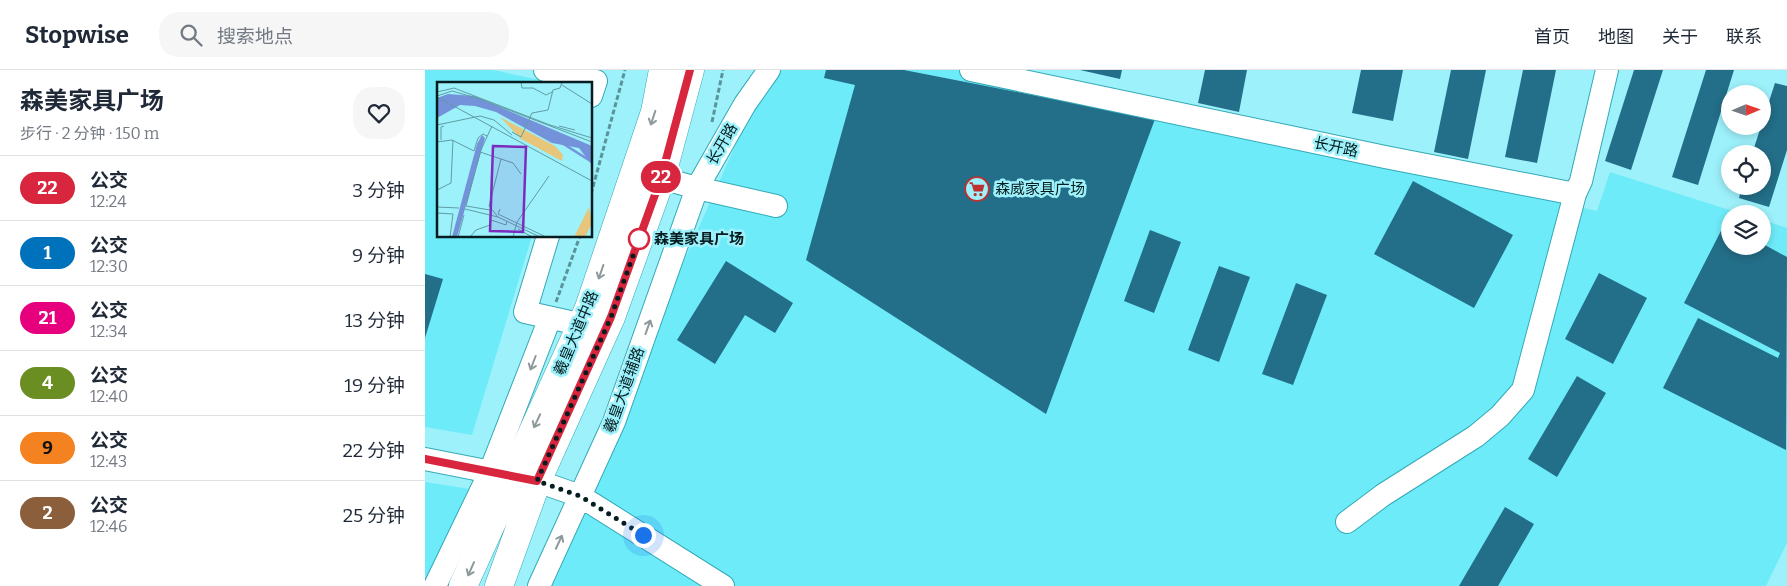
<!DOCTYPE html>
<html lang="zh">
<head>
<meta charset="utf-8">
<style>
	:root { --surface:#fff; --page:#f6f6f7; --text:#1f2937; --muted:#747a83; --line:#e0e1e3 }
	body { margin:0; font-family:Bitter,"Noto Sans SC",serif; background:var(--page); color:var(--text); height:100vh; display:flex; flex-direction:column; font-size:19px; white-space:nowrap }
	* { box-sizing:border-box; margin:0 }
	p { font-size:16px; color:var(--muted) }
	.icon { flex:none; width:28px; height:28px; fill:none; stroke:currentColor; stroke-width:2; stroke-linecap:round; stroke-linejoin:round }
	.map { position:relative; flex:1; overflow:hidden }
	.side { display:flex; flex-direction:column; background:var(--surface); width:425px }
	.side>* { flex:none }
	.badge { padding:0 10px; border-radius:16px; font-size:18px; line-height:32px }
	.needle { width:32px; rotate:88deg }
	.controls { position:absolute; left:1296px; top:15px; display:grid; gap:10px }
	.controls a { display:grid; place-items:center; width:50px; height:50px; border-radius:50%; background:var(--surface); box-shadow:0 2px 8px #0003; font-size:25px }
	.you { position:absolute; width:25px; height:25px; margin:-12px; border:4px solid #fff; border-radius:50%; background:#1a73e8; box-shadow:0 0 0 8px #1a73e833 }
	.map>.badge { position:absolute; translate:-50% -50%; box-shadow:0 0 0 2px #fff }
	.round { display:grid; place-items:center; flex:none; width:52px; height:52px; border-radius:20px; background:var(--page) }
	.summary { display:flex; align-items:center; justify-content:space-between; height:85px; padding:0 20px }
	h1 { font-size:24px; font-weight:700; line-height:38px }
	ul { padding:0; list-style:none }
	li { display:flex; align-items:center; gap:15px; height:65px; padding:0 20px; border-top:1px solid var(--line) }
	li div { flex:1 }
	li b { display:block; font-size:19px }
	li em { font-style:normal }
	li .badge { min-width:55px; font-weight:700; text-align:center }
	header { display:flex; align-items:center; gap:30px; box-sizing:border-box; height:70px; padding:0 25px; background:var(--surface); border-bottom:1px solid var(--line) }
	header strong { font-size:24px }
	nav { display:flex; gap:28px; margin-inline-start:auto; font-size:18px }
	.search { width:350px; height:45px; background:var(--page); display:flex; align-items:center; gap:12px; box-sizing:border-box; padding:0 18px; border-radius:20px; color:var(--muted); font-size:19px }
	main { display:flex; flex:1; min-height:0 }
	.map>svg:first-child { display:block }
</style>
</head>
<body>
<header>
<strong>Stopwise</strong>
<div class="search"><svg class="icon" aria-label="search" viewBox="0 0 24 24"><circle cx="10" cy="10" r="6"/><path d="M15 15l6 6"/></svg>搜索地点</div>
<nav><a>首页</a><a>地图</a><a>关于</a><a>联系</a></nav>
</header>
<main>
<section class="side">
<div class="summary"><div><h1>森美家具广场</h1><p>步行 · 2 分钟 · 150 m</p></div><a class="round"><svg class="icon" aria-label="heart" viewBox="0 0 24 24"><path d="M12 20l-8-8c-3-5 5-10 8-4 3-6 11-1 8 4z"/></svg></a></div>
<ul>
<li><span class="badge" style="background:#d7263d;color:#fff">22</span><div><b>公交</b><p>12:24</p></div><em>3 分钟</em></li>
<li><span class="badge" style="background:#0072bc;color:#fff">1</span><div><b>公交</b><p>12:30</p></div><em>9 分钟</em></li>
<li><span class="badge" style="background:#e6007e;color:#fff">21</span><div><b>公交</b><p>12:34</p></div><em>13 分钟</em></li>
<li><span class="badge" style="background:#6b8e23;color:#fff">4</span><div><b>公交</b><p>12:40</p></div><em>19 分钟</em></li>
<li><span class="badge" style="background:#f58220;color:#111">9</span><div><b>公交</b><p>12:43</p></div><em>22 分钟</em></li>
<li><span class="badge" style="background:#8b5e3c;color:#fff">2</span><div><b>公交</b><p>12:46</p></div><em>25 分钟</em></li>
</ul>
</section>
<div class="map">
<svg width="1362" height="516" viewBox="0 0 1362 516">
	<rect width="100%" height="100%" fill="#9df1fb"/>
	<path fill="#6eebf9" d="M0,0H68L134,14H14V166H107L47,365L0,357Z
		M344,0H537L1172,141L1185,102L1317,144H1305V176H1338V150L1362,158V473L1341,516H114Z
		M0,412L45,419L0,516Z"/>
	<path fill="#236e88" d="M401,0H479L730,49L621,344L381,190L430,15L399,8Z
		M655,0H697L695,9Z
		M780,0H822L814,42L773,33Z
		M936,0H978L968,51L927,43Z
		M1026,0H1061L1043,89L1009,82Z
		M1098,0H1131L1112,93L1080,87Z
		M1209,0H1238L1206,100L1180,91Z
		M1281,0H1309L1273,115L1247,107Z
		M1350,13L1362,16V80L1344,137L1314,128L1317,116H1338V84H1327Z
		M988,111L1088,165L1049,238L949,184Z
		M1299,155L1305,158V176H1338V174L1362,187L1361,380L1238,318L1273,248L1353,288L1355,283L1259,233Z
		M725,160L756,172L729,243L699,231Z
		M301,191L368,233L350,263L320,245L290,294L252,270Z
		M794,196L825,207L794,292L763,280Z
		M1174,203L1222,228L1188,294L1140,269Z
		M0,204L18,209L0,268Z
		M871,213L902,225L868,315L837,304Z
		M1152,306L1181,323L1132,407L1103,389Z
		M1080,437L1109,454L1073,516H1034Z"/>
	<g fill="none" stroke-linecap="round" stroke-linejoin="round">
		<g stroke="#33a9b6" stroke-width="24">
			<path id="minor" d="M120,0L171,11L166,26
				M546,0L960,87L1150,124L1156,111L1182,0
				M236,108L272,118L320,34L344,0
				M123,166L100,242L172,258
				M0,389L112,411L155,426L298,516
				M922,452L958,425L1051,366L1075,346L1098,320L1150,124
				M10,516L65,402L125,248
				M114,516L189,352L272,118L351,136"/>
		</g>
		<g stroke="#33a9b6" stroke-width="29">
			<path id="major" d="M38,516L164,238L230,42L238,0
				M74,516L112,411L186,247L236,108L265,0"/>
		</g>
		<path stroke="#5a949b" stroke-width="3" stroke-dasharray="5 2.5" stroke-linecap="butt" d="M287,52L298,0
			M166,124L200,0
			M131,232L155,166"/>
		<use href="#minor" stroke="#fff" stroke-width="22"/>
		<use href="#major" stroke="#fff" stroke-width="28"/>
	</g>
	<defs><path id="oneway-shaft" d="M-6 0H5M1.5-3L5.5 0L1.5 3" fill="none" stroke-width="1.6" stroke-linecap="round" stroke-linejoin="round" transform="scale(1.25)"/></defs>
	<g stroke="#8e999b">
		<use href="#oneway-shaft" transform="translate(228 48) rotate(108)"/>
		<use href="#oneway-shaft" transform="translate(176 202) rotate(109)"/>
		<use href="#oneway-shaft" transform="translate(223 257) rotate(-70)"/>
		<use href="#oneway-shaft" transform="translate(108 293) rotate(111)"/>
		<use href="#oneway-shaft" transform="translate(112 351) rotate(115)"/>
		<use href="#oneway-shaft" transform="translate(134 472) rotate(-65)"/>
		<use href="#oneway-shaft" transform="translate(46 499) rotate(114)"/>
	</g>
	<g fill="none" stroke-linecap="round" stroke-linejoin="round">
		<g stroke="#fff" stroke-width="11">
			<path id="line" d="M0,389L112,411L186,247L236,108L265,0"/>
		</g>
		<use href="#line" stroke="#d7263d" stroke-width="8"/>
		<path stroke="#051d20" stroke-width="5" stroke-dasharray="0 9" d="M214,169L186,247L112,411L155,426L218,465"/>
	</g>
	<defs>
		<g id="supermarket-ring" transform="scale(1.25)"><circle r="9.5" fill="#9df1fb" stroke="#bf3030" stroke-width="1.5"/><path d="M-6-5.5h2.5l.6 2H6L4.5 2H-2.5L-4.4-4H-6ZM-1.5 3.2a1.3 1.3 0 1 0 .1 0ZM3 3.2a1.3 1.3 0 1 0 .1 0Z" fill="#bf3030"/></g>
	</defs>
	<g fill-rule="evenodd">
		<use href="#supermarket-ring" x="552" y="119"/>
	</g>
	<circle fill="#fff" stroke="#d7263d" stroke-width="2.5" cx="214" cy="169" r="10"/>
	<g text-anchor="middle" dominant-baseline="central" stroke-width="5" stroke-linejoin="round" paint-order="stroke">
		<g font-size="15" fill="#051d20" stroke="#9df1fb">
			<text transform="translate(297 74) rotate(-60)">长开路</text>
			<text transform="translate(911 77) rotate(12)">长开路</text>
			<text transform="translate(151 263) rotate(-67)">羲皇大道中路</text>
			<text transform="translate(199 320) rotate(-70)">羲皇大道辅路</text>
		</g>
		<g font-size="15" fill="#051d20" stroke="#9df1fb" text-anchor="start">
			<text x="570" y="119">森威家具广场</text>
		</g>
		<g font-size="15" font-weight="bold" fill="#051d20" stroke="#9df1fb" text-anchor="start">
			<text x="229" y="169">森美家具广场</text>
		</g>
	</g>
	<g transform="translate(12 12)">
		<rect width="155" height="155" fill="#9df1fb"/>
		<path d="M63,35L118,64L126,73L125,79L84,57ZM152,125L155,141L148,155H137Z" fill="#e7c67c"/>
		<path d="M11,12L37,14L155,64V83L142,66L115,61L59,30L38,24L23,23L0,36V16ZM45,53L48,56L20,155H15L40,62Z" fill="#7392d9"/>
		<path fill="none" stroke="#7392d9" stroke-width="2.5" d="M125,61L155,80"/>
		<path fill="none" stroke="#609ca3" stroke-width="1" d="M84,0L85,6H96L109,13L115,10M125,3L155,22M0,10L17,6L113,43L155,56M0,14L15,9L43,17L155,60M0,15L155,99M0,43L43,34L57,38L75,53M55,44L43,70L64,77L52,124L61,135M122,44L138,48M75,50L84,55L95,31L111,28L116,8L123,6L125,0M4,58V45L7,44M0,60L15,58L37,69L41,56L46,52L50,54M43,71L29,124L53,128M64,77L76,81L84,92M0,108L14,101L16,58M0,125L22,126M28,127L61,135L103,155M63,127L61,132L109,155M0,131L16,132L13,155M81,147L95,155M21,155L27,133M33,155L39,148L53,143L54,138L69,143L70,139M76,155L80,140L112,94"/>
		<path fill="#7b2cbf" fill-opacity="0.15" stroke="#7b2cbf" stroke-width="2.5" d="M56,64L89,65L86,150L53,149Z"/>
		<rect width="155" height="155" fill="none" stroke="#051d20" stroke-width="2.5"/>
	</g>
</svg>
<div class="controls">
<a><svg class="needle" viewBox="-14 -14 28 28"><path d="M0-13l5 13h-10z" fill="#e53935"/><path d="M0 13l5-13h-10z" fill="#747a83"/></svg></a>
<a><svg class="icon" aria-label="locate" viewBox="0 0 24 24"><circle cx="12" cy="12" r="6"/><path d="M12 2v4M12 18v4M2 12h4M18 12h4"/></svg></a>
<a><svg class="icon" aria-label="layers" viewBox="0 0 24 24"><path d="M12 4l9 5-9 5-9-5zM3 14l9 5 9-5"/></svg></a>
</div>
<div class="you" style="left:218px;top:465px"></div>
<b class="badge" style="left:236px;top:107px;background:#d7263d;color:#fff">22</b>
</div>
</main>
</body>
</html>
